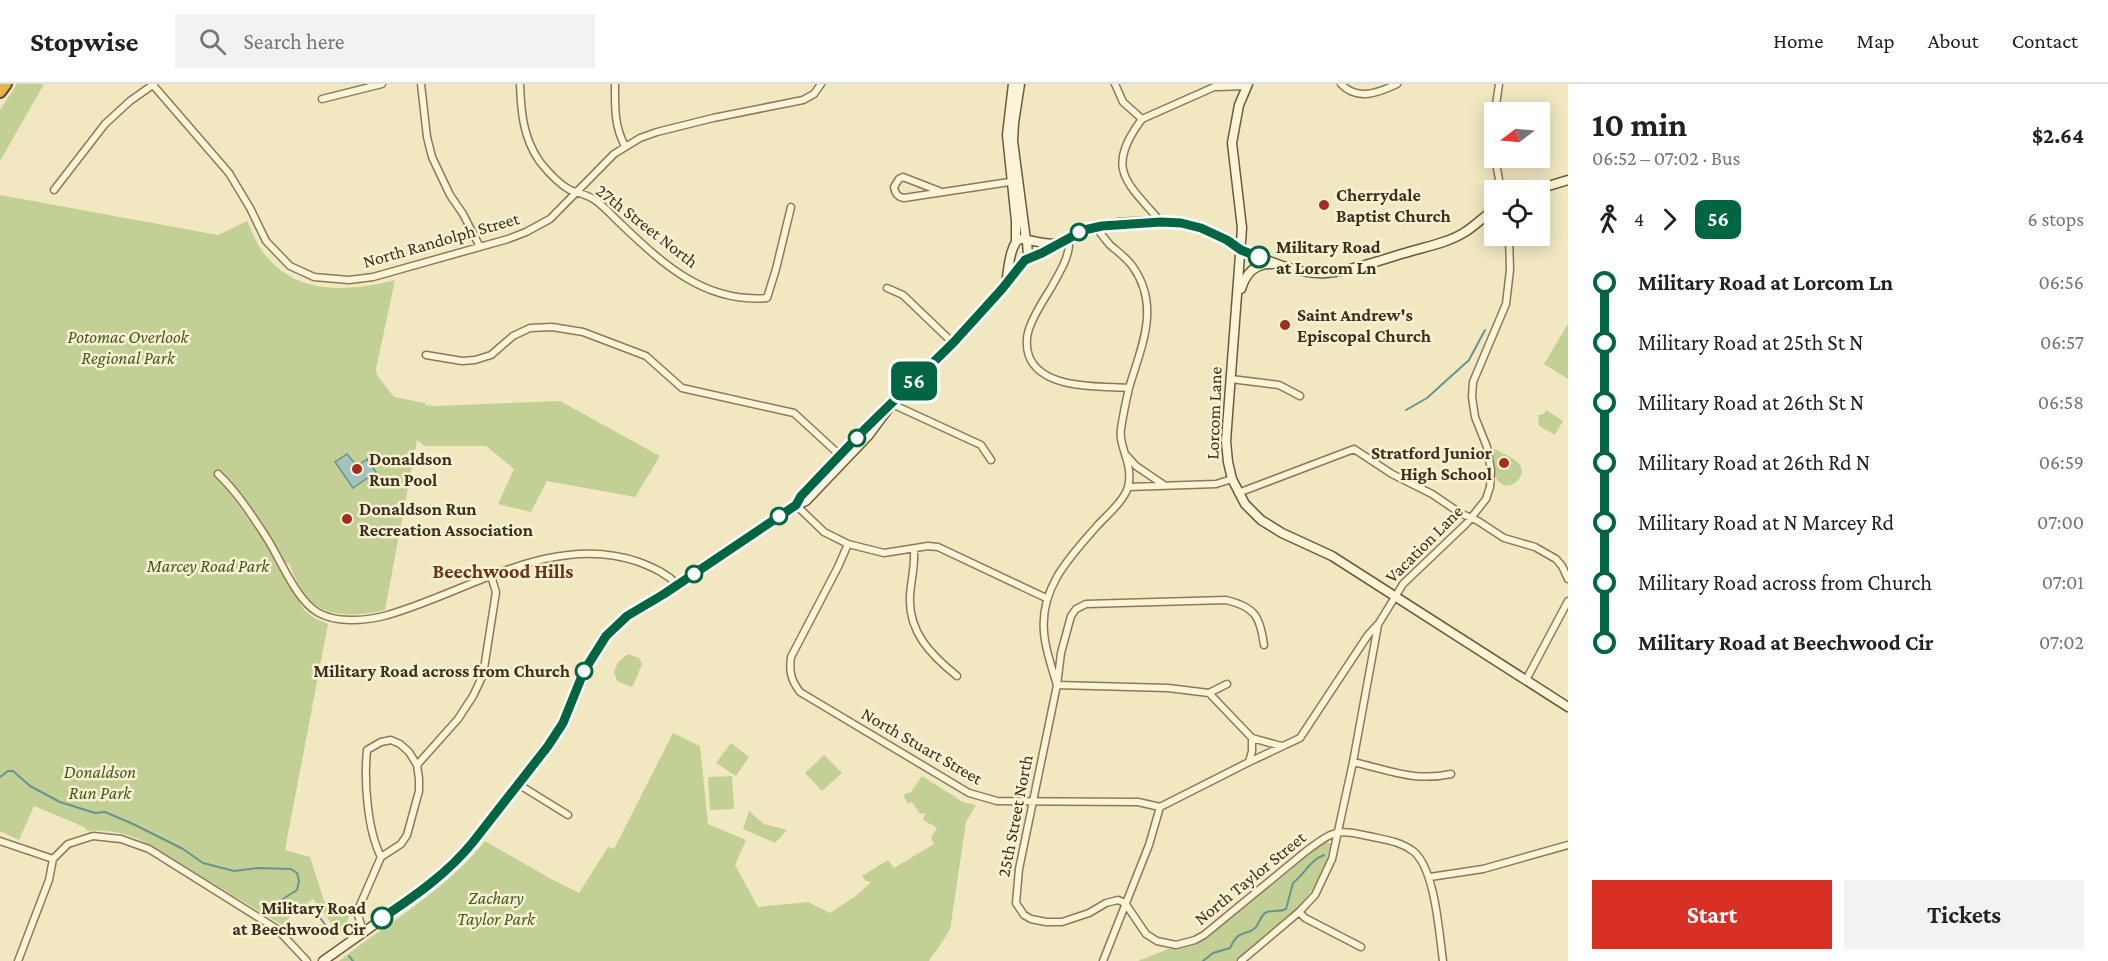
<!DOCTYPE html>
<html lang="en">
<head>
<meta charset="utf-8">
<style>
	:root { --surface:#fff; --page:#f2f2f2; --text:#202124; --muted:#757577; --line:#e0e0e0; --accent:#d93025 }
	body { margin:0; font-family:"Crimson Pro",serif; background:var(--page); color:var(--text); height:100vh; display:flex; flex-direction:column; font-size:22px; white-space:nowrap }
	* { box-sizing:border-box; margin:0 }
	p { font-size:20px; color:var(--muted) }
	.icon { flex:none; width:33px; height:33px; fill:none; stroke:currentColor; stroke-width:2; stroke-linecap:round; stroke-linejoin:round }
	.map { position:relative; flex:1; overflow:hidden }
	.details { display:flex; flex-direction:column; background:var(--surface); width:540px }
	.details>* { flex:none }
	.badge { padding:0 12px; border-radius:9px; font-size:21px; line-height:39px }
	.needle { width:39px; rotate:254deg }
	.tools { position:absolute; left:1484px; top:18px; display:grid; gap:12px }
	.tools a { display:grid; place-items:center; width:66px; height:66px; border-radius:0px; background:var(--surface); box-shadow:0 3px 15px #0003; font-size:30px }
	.map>.badge { position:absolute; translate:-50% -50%; box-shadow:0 0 0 3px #fff }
	.legs { display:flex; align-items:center; gap:9px; height:66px; padding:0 24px; font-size:20px }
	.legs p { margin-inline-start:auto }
	.headline { display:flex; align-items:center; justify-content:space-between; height:102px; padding:0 24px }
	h1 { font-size:33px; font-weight:700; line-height:45px }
	.button { display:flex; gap:12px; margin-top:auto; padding:12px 24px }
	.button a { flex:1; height:69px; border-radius:0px; background:var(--accent); color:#fff; font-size:24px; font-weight:700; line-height:69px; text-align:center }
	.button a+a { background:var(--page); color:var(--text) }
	ul { padding:0 24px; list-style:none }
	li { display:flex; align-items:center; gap:21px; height:60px; font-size:22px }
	li i { display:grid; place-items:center; width:9px; height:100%; margin:0 8px; background:currentColor }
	li i::after { content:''; width:15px; height:15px; margin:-8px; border:4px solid; border-radius:50%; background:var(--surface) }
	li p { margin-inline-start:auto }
	li:first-child i { background:linear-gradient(#0000 50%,currentColor 0) }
	li:last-child i { background:linear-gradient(currentColor 50%,#0000 0) }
	header { display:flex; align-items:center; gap:36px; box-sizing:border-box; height:84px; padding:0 30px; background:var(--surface); border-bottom:2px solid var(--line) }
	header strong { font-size:28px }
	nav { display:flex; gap:33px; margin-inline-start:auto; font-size:21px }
	.search { width:420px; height:54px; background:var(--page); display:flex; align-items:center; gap:15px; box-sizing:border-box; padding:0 21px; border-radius:0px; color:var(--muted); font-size:22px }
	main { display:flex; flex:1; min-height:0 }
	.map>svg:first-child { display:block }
</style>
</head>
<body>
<header>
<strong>Stopwise</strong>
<div class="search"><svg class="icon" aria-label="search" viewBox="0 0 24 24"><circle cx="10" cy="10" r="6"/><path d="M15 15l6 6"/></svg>Search here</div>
<nav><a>Home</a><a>Map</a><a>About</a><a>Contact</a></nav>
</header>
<main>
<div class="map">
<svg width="1568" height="877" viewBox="0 0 1568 877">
	<rect width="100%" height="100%" fill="#f1e8c2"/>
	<path fill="#c3d095" d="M17,0H44L0,77V26Z
		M0,111L218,151L247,137C252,147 256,158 262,167C295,212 347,208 395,196L376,285L377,291L394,313L425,319V321L435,322L560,317L660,372L635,413L547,397L531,428L498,420L514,385L486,362H425L417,356L385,526C361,532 325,535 307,514C299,504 294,491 289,479L286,480L221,388L218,393L265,458L304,526L314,534L328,540L285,766L310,773L324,817L350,828L344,849L341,852L313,815L294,829L282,841L144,758C127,749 107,745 88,747L84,743L34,722L19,756L0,747Z
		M1568,240V295L1544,280Z
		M1546,326L1563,337L1555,351L1539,342L1538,331L1544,330Z
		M1495,365C1502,369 1515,374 1520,381C1528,394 1508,409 1498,397C1493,390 1492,377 1490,368Z
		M628,570L639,574L642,580L633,602L631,603L617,597L614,588L618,578Z
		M673,649L700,662L708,740L746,756L735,781L758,823L808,818L830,829L856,812L871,798L866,797L862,792L888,776L894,784L934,760L931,754L937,744L923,736L925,729L920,730L912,718L908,720L903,711L911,708L922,692L963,718L976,721L966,738L950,846L929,877H339C389,838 445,807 485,757L551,795L579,809L608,763L614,765Z
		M731,659L749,673L736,692L716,679Z
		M824,671L842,689L822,707L805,689Z
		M732,692L734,725L710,726L708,693Z
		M749,727L764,740L787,746L775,759L743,745Z
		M1325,757L1331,760L1324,786L1310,809L1295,828L1236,877H1138L1168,865H1178L1193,861L1206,854Z"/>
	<path fill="#a4c3bd" stroke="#6a938d" stroke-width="1.5" d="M347,370L357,382L367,375L376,388L353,404L335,378Z"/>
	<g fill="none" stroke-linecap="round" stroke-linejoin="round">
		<path stroke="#6a938d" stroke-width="2" d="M1406,326L1427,314L1469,276L1485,246
			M0,693L8,687H13L30,702L60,718L95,729L105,728L133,740L183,765L203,779L234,787L258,784L291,785L297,789L299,797L297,806L283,815L282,821C291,827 301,820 311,825C319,830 328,845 334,853
			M349,872L353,877
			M1203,877L1213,869L1230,864C1240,843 1246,853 1255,844C1260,839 1260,831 1267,828C1273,826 1280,828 1286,825L1293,799C1304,791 1310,776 1324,771"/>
		<g stroke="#8d7957" stroke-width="9">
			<path id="street" d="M421,0L427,53L432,73L450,111L463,130L480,163
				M520,0C521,28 523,54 540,78C548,88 559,100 570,106C578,109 588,111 595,116C605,123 613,133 622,141C664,181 705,219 767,214L776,185L791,123
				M615,0C615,22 614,42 625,62
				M1115,0L1123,18L1142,35
				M1341,0C1357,17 1378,9 1397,0
				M153,1L229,89L250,124L266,157L290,182L314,193L349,196L373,193L508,155L526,148L550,135L614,70L640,54L657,48L713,34L803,16L814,10L821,0
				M1217,3L1247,2
				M322,15L382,0
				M1495,28L1499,0
				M1142,35C1104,86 1127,98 1161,138
				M1142,35L1221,0
				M1494,38L1492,58L1494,67
				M1495,74L1501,106
				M54,106L105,40L130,17L154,0
				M939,107L903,93L899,95L894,103C895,109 897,113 904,114L1016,97
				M1096,143C1100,149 1105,155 1110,161C1118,168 1127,174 1133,183C1161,223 1141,263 1129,304C1126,317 1123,331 1121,345C1118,363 1134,380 1128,403C1124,417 1107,431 1097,442C1070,473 1040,503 1044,548C1045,565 1052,584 1057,601L1168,604L1209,609L1227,600
				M1069,153C1071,172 1060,187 1051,204C1043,217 1034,230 1029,245C1026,253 1026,264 1029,272C1042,306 1099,302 1129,304
				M887,204L903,211L953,259
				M426,271L462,277L475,276L491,271L513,252L530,244L552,243L583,248L646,272L682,304L794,329L843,374
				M1231,295L1279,301L1300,312
				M892,320L981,361L991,376
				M1127,372L1136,382L1164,401
				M218,390C238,409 253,433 268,456C281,477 296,515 317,528C335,539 364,537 384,532C465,510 552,447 639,478C654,484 666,489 678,501
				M1128,403L1216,400L1232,395
				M1238,409L1354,365L1392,390L1432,410L1460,429L1478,437L1504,454L1535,463L1556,475L1562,482L1568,495
				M796,421L824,448L848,460L884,469L928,462L938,463L1046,514
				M848,460L838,483L791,573C789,588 791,596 800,608L969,709L997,717L1138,718L1160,723
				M914,466C915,484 911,495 910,512C908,548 931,571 957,592
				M1264,561C1260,532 1255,523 1226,516L1086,520L1076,525L1071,532L1061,569L1057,601L1019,785L1016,819L1024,831L1031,835L1046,838H1062L1089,829L1106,819L1118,816L1125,819L1146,850L1157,857L1176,861L1195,856L1204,851L1305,768C1336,745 1336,745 1373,753C1387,756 1401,758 1413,767C1435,784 1439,848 1443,877
				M1526,596L1568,517
				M1209,609L1252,654L1281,662
				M1249,678L1252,667V654
				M1353,678C1389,686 1414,698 1451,690
				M417,681L458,635L473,612L483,591L496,508L491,492
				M518,700L568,731
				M1160,723L1249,678L1300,654L1368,551L1379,539L1403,500L1467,439L1486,415L1490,403L1491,386L1487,363L1475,333L1472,313L1473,298L1506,220L1510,186L1509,152
				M0,757L53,775
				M53,775L68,760L93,752L121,755L149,765L277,845L307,877
				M1430,793L1483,785L1568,761
				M1299,828L1305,834L1361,863
				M363,847L357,828L381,773C367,745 364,697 367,666L381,658L391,656L400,660L409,668L417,681L419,695V707L407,751L401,760L381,773
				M18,877L49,796L53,775
				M1103,877L1149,761L1160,723
				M1241,877L1299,828L1315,811L1332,775L1353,678L1378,541"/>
		</g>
		<g stroke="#6e5a3b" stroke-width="11">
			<path id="secondary" d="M1013,0L1007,51L1016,137V157
				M1020,0L1014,39L1013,57L1026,156
				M1248,0L1239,21L1232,59L1242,144L1226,357L1228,378L1232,395L1245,420L1261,436L1282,449L1332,472L1568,623
				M1535,106L1568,96
				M1025,176C1042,170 1054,161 1069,153C1097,138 1133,137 1163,138C1185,139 1205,144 1224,155C1233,160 1241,166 1251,170C1275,179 1300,191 1326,189C1352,187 1380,176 1405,169C1424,163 1448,159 1465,148C1475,142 1484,132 1494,126
				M1006,200C1008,189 1010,153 1023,155C1034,157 1044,160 1056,160
				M1241,205C1246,189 1255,179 1272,180
				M888,323L953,259L1015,190L1028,172L1027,157
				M796,421L801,412L874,336
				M323,877L416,811L463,770L548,662L563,640L584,587L606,552L627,532L664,510L796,421L806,417L868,352L892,320"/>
		</g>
		<g stroke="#5a462c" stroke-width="14">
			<path id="highway" d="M0,8L6,0"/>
		</g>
		<use href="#street" stroke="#fbf4d6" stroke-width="6"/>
		<use href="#secondary" stroke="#fbf4d6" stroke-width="8"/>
		<use href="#highway" stroke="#e7b34c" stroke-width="10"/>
	</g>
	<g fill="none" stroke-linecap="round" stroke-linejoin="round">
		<g stroke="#fff" stroke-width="14">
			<path id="line-1" d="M382,834C415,812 448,789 473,758L548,662L563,639L584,587L606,552L627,532L664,510L796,421L801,412L864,346L953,259L1002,205L1025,176L1042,169L1084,146L1102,142L1161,138L1181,139L1201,144L1227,156L1241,166L1259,173"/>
		</g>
		<use href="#line-1" stroke="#006641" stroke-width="9"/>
	</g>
	<g fill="#a02f23" stroke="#f8f1d2" stroke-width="2">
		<circle cx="1324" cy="121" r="6"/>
		<circle cx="1285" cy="241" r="6"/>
		<circle cx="1504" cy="379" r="6"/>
		<circle cx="357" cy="385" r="6"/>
		<circle cx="347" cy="435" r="6"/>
	</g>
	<g fill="#fff" stroke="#006641" stroke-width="3">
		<circle cx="1079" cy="148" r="8"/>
		<circle cx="1259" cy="173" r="10"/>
		<circle cx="857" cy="354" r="8"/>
		<circle cx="779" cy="432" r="8"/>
		<circle cx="694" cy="490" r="8"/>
		<circle cx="584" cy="587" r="8"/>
		<circle cx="382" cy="834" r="10"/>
	</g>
	<g text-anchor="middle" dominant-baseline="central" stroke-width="5" stroke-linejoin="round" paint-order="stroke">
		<g font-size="18" font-weight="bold" fill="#3b2f1d" stroke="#f8f1d2" text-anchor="start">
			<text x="1336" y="111">Cherrydale<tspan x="1336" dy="21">Baptist Church</tspan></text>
			<text x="1297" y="231">Saint Andrew's<tspan x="1297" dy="21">Episcopal Church</tspan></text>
			<text x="1492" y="369" text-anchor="end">Stratford Junior<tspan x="1492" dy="21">High School</tspan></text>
			<text x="369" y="375">Donaldson<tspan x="369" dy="21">Run Pool</tspan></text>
			<text x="359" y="425">Donaldson Run<tspan x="359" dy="21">Recreation Association</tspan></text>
		</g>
		<g font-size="18" fill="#3b2f1d" stroke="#f8f1d2">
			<text transform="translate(647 142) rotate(38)">27th Street North</text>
			<text transform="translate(441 156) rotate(-16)">North Randolph Street</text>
			<text transform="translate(1214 329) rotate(-88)">Lorcom Lane</text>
			<text transform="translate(1424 460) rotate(-45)">Vacation Lane</text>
			<text transform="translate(922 662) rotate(30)">North Stuart Street</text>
			<text transform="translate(1015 732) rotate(-79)">25th Street North</text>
			<text transform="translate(1250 794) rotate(-39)">North Taylor Street</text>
		</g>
		<g font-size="18" font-weight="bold" fill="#3b2f1d" stroke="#f8f1d2" text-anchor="end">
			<text x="1276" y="163" text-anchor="start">Military Road<tspan x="1276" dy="21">at Lorcom Ln</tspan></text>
			<text x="570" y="587">Military Road across from Church</text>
			<text x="366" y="824">Military Road<tspan x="366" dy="21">at Beechwood Cir</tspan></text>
		</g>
		<g font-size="18" font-style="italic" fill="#465922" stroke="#f8f1d2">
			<text x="128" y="253">Potomac Overlook<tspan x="128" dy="21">Regional Park</tspan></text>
			<text x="208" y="482">Marcey Road Park</text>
			<text x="100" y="688">Donaldson<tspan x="100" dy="21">Run Park</tspan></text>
			<text x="496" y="814">Zachary<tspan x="496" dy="21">Taylor Park</tspan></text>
		</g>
		<g font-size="20" font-weight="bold" fill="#6b3219" stroke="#f8f1d2">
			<text x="503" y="487">Beechwood Hills</text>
		</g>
	</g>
</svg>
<div class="tools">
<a><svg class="needle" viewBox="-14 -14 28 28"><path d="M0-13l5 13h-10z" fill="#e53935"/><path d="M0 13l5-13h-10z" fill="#757577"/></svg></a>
<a><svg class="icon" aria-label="locate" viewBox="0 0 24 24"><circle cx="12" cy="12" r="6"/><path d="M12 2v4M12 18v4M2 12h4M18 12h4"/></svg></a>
</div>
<b class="badge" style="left:914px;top:297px;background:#006641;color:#fff">56</b>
</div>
<section class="details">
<div class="headline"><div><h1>10 min</h1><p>06:52 – 07:02 · Bus</p></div><b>$2.64</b></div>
<div class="legs"><svg class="icon" aria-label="walk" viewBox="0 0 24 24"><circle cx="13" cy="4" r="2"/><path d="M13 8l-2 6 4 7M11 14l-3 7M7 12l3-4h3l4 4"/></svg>4<svg class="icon" aria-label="forward" viewBox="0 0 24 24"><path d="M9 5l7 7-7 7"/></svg><b class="badge" style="background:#006641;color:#fff">56</b><p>6 stops</p></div>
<ul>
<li><i style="color:#006641"></i><b>Military Road at Lorcom Ln</b><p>06:56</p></li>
<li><i style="color:#006641"></i><span>Military Road at 25th St N</span><p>06:57</p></li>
<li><i style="color:#006641"></i><span>Military Road at 26th St N</span><p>06:58</p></li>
<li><i style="color:#006641"></i><span>Military Road at 26th Rd N</span><p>06:59</p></li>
<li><i style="color:#006641"></i><span>Military Road at N Marcey Rd</span><p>07:00</p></li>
<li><i style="color:#006641"></i><span>Military Road across from Church</span><p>07:01</p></li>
<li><i style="color:#006641"></i><b>Military Road at Beechwood Cir</b><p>07:02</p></li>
</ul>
<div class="button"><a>Start</a><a>Tickets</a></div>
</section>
</main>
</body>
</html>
